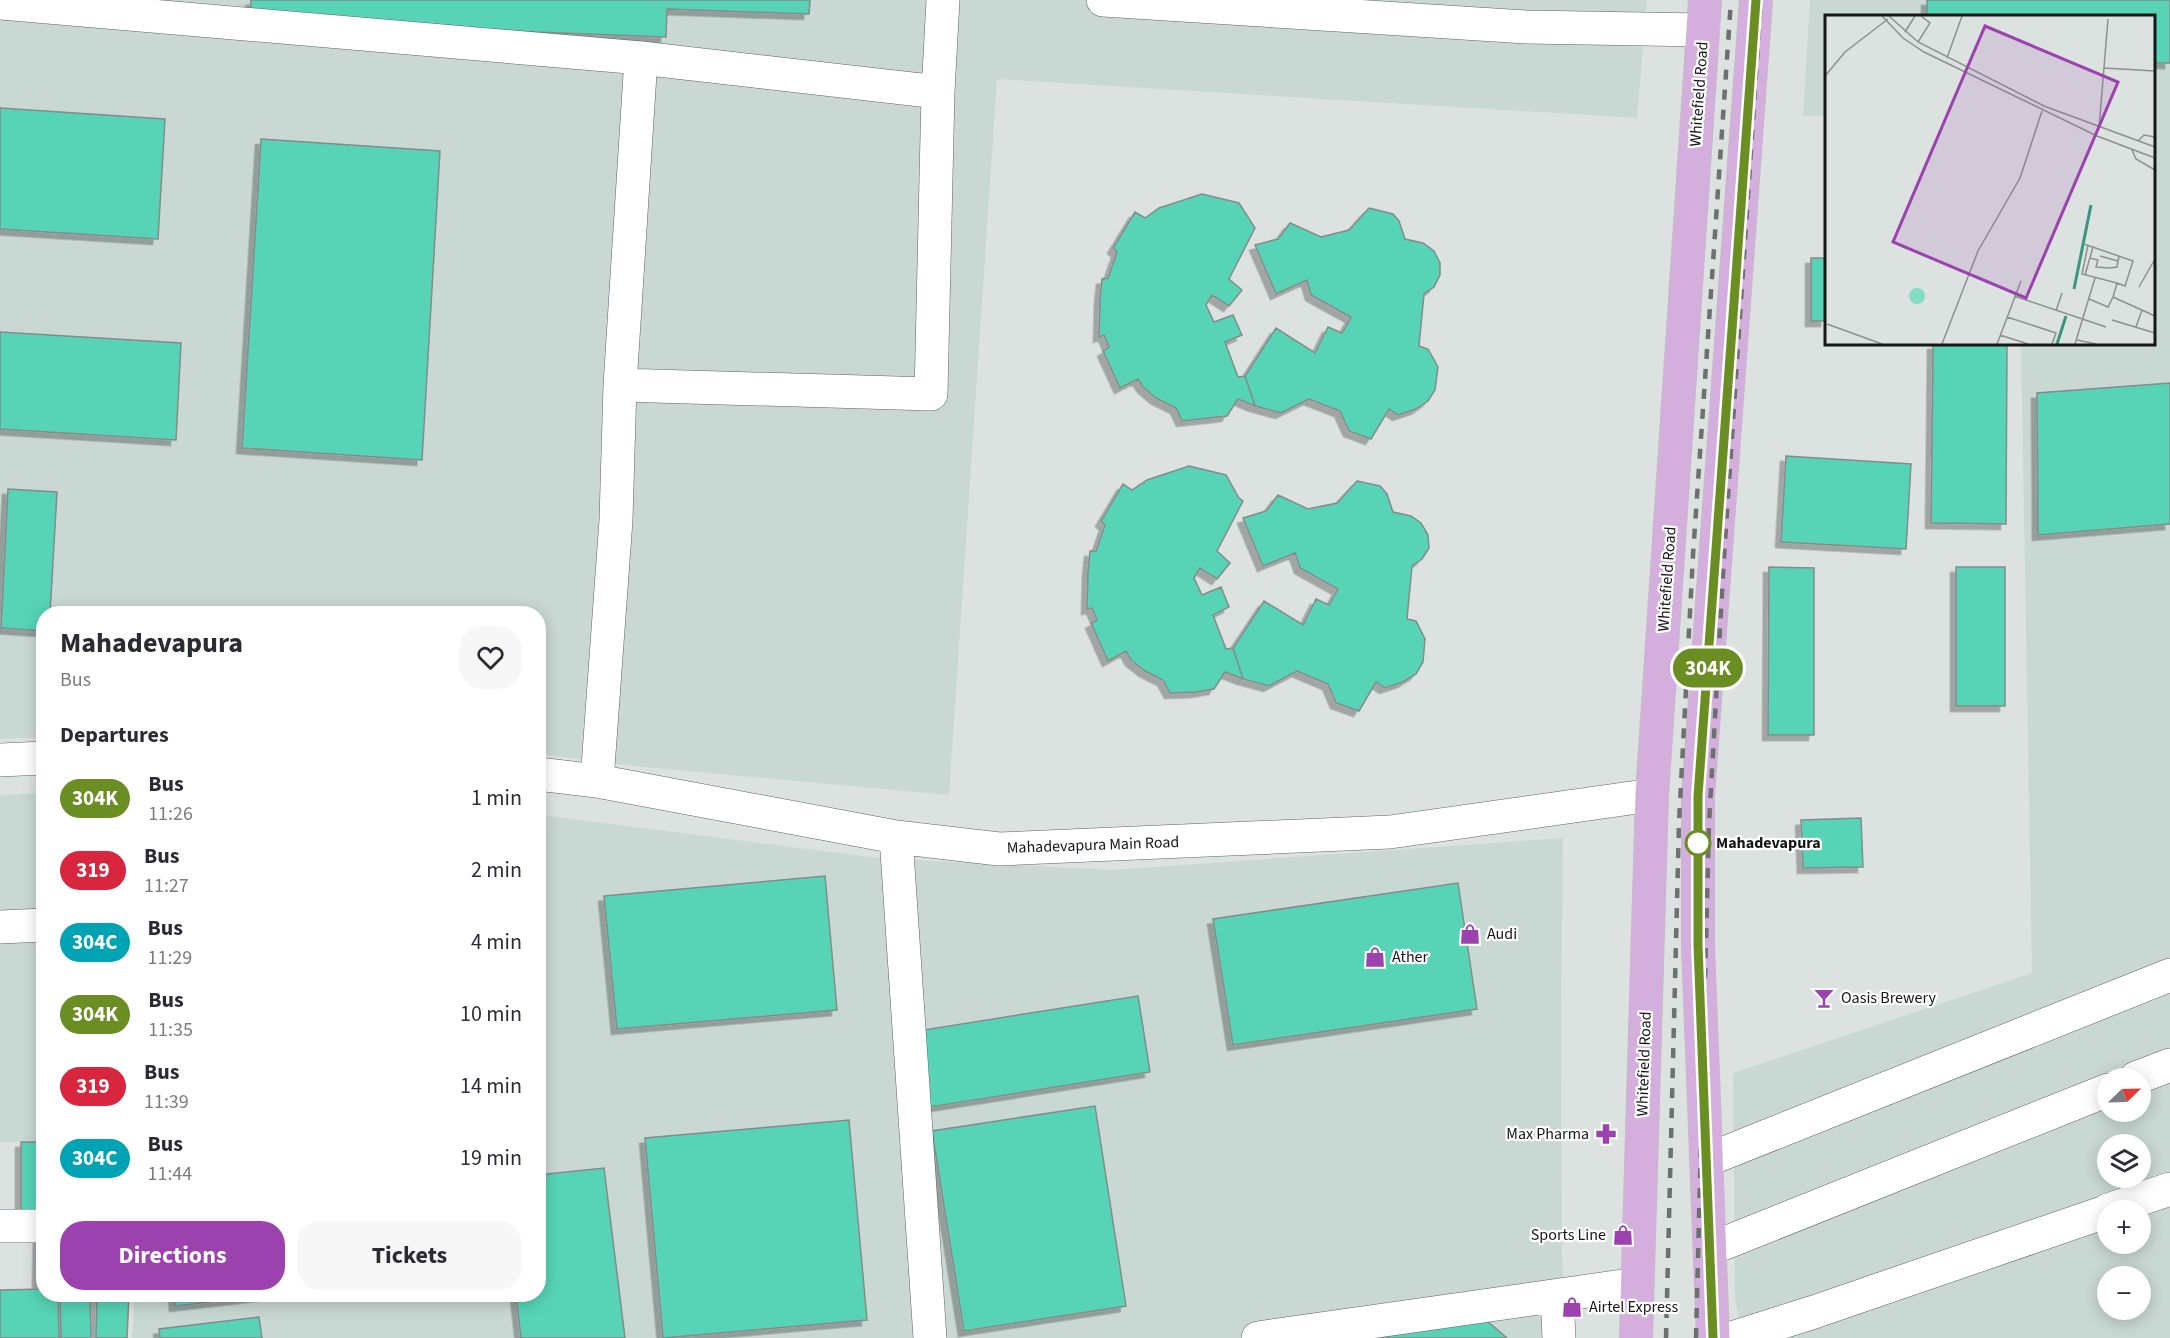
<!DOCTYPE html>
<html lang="en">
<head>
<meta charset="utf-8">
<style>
	:root { --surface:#fff; --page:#f7f7f7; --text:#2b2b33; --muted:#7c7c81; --accent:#9b42af }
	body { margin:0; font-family:"Source Sans 3",sans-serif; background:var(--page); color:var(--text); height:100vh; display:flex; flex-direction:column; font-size:22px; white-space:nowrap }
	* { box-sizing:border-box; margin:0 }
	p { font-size:20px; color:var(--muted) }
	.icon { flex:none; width:33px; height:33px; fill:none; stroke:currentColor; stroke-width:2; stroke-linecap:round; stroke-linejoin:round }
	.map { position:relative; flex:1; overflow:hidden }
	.sheet { position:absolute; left:36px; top:606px; width:510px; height:696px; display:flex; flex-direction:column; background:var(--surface); border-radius:24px; box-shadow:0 3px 15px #0003 }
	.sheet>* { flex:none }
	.badge { padding:0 12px; border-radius:20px; font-size:21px; line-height:39px }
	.needle { width:39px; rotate:67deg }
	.buttons { position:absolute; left:2097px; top:1068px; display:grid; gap:12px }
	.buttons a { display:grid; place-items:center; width:54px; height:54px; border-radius:50%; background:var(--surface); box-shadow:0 3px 15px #0003; font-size:30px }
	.map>.badge { position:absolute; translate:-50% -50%; box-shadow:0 0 0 3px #fff }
	h2 { padding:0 24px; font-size:22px; line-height:54px }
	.round { display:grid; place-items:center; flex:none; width:63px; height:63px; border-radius:24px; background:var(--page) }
	.overview { display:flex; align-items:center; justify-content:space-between; height:102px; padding:0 24px }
	h1 { font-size:28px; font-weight:700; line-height:45px }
	.button { display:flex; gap:12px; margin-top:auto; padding:12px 24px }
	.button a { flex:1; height:69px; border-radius:24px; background:var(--accent); color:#fff; font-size:24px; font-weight:700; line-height:69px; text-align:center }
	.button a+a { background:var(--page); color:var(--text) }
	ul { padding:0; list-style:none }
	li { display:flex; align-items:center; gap:18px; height:72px; padding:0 24px }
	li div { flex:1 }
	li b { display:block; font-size:22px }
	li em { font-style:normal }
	li .badge { min-width:66px; font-weight:700; text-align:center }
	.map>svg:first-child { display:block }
</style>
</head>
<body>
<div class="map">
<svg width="2170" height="1338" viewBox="0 0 2170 1338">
	<defs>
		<filter id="shadow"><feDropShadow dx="-5.5" dy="5.5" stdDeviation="0" flood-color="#0004"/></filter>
	</defs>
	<rect width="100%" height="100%" fill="#dce2e0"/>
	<path fill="#c9d8d3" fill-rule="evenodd" d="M0,0H1647L1637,118L997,79L949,795L634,766L539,754L538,614H44L43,737L0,739Z
		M1810,0H2170V1338H1743L1735,1300L1733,1073L2032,973L2021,344H2154V16H1826V116H1803ZM2108,1078H2140V1112H2108ZM2108,1144H2140V1178H2108ZM2108,1210H2140V1244H2108ZM2108,1276H2140V1310H2108Z
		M43,793V1141L0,1142V795Z
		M539,815L879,858L1112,870L1563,838L1561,1021L1562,1257L1566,1338H132L135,1295L538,1294Z"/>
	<path fill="#57d4b5" stroke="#858b89" stroke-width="1.5" filter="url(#shadow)" d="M251,0H810L809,14L667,9L666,37L250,21Z
		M1927,0H2170V63H2154V16H1927Z
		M0,108L165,119L158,239L0,229Z
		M261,139L440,151L422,460L242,448Z
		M1202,194L1239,203L1255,228L1229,279L1242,290L1229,306L1212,295L1206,305L1214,322L1233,315L1242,335L1225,342L1238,377L1245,376L1255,406L1238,399L1227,416L1182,421L1176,408L1156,398L1143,387L1138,379L1120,388L1103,351L1109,347L1104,335L1099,337L1100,298L1102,279L1108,278L1117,252L1113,248L1135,212L1145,218L1159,208Z
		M1369,208L1393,214L1399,221L1405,239L1423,243L1434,251L1440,263V275L1434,287L1424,294L1419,346L1428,349L1438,367L1435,390L1428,401L1416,409L1398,415L1389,409L1371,439L1349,431L1340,411L1309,399L1281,413L1255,406L1245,376L1276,328L1315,353L1328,327L1342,333L1351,317L1311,295L1307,280L1276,294L1255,245L1278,239L1290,223L1321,237L1349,230Z
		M1811,258H1826V321H1811Z
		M0,332L181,343L176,440L0,429Z
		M1933,344H2007L2006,524L1931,523Z
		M2170,383V524L2038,535L2037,393Z
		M1786,456L1911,464L1906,549L1781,542Z
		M1189,466L1226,475L1239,498L1243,501L1217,551L1230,563L1217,579L1200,568L1194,578L1202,595L1221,587L1229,607L1213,615L1226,649L1233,648L1243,679L1225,672L1214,689L1196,692L1170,693L1163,680L1145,671L1131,660L1126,651L1108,661L1091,623L1097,620L1092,608L1087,609L1088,571L1090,551H1096L1105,525L1101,521L1123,484L1132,490L1147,480Z
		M1357,481L1380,486L1387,494L1393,512L1411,516L1421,523L1428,535L1429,548L1422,559L1412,566L1407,619L1416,621L1425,639L1423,662L1416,674L1403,682L1385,688L1376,682L1359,711L1336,703L1328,684L1297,671L1269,686L1243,679L1233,648L1264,601L1303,625L1316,599L1329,605L1338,589L1300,568L1295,553L1263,566L1243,518L1266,511L1278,495L1308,509L1337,503Z
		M8,489L57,492L50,614H44V631L1,628Z
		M1769,567L1814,568V735H1768Z
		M1956,567H2005V706H1956Z
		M1861,818L1863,867L1803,868L1801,820Z
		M825,876L837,1010L617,1029L604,896Z
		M1458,883L1477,1009L1233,1045L1213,919Z
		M1138,996L1150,1072L930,1107L917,1031Z
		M1095,1106L1126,1306L964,1331L932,1131Z
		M849,1120L867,1320L663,1338L645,1138Z
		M21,1142H44V1217H21Z
		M604,1168L625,1338H521L516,1294H538V1175Z
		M39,1231H44V1284H38Z
		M44,1289V1294H58L59,1338H0V1290Z
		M60,1294H90L91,1338H61Z
		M97,1294H129L127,1338H96Z
		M174,1294H277L175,1306Z
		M259,1317L262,1338H160L159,1329Z
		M1486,1320L1507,1338H1368Z"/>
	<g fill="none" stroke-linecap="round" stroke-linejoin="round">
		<g stroke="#5d6361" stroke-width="34">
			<path id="minor" d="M1103,0L1526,27L1703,30
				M0,3L641,58L938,92
				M620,385L931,394L938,92L943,0
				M0,760L44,758
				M538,774L597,781L896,837L999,849L1390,832L1652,795
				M597,781L616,520L620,385L641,58
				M896,837L930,1338
				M0,927L44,925
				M2136,1078L2170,1065
				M1707,1160L2170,975
				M2108,1210L2170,1189
				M0,1226H44
				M1710,1249L2108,1090
				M1557,1296L1559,1338
				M1258,1338L1637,1284
				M1732,1338L1814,1312L2108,1211"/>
		</g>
		<g stroke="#bdbebe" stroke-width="34">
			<path id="major" d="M1636,1338L1652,795L1705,0
				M1713,1338L1698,945V796L1756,0"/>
		</g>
		<use href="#minor" stroke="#fff" stroke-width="33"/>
		<use href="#major" stroke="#d4aedd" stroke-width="33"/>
		<path stroke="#6c706e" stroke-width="4.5" stroke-dasharray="10 10" stroke-linecap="butt" d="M1666,1338L1679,823L1693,555L1731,0
			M1696,1338L1709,824L1724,557L1761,0"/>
	</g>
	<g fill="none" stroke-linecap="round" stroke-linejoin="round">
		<g stroke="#fff" stroke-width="14">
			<path id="line" d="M1713,1338L1698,945V796L1756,0"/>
		</g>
		<use href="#line" stroke="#6b8e23" stroke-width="9"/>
	</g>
	<defs>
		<g id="shop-bare" transform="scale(1.62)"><path d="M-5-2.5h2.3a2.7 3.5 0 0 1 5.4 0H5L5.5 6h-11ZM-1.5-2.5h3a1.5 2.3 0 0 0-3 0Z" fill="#9b42af" stroke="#fff" stroke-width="2.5" paint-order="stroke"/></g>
		<g id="bar-bare" transform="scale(1.62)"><path d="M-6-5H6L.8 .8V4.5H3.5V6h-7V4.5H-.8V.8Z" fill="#9b42af" stroke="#fff" stroke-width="2.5" paint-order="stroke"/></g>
		<g id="pharmacy-bare" transform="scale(1.62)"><path d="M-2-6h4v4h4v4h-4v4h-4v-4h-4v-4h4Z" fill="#9b42af" stroke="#fff" stroke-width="2.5" paint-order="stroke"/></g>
	</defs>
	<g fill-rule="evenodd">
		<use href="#shop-bare" x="1470" y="934"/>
		<use href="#shop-bare" x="1375" y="957"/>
		<use href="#bar-bare" x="1824" y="998"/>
		<use href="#pharmacy-bare" x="1606" y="1134"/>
		<use href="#shop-bare" x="1623" y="1235"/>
		<use href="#shop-bare" x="1572" y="1307"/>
	</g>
	<circle fill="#fff" stroke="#6b8e23" stroke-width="3" cx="1698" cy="843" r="12"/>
	<g text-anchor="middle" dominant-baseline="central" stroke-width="4.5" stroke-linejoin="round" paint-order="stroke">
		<g font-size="16" fill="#151716" stroke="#fff">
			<text transform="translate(1699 94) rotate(-86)">Whitefield Road</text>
			<text transform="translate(1667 579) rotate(-86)">Whitefield Road</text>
			<text transform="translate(1093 845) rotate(-2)">Mahadevapura Main Road</text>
			<text transform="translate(1644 1064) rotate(-88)">Whitefield Road</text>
		</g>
		<g font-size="16" font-weight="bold" fill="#151716" stroke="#fff" text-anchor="start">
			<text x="1716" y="843">Mahadevapura</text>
		</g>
		<g font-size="16" fill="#151716" stroke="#fff" text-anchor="start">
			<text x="1487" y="934">Audi</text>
			<text x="1392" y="957">Ather</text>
			<text x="1841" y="998">Oasis Brewery</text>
			<text x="1589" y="1134" text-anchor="end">Max Pharma</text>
			<text x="1606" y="1235" text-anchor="end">Sports Line</text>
			<text x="1589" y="1307">Airtel Express</text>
		</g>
	</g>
	<g transform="translate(1825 15)">
		<rect width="330" height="330" fill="#dce2e0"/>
		<path d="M84 281a8 8 0 1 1 16 0a8 8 0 1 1-16 0Z" fill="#81dec4"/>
		<path fill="none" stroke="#37977f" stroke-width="3" d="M249,274L266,190M232,329L241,301"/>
		<path fill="none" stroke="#8c918f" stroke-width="1.5" d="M57,1L78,23L99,37L272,121L330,143M64,1L93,27L219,91L330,132M80,17L90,1M93,27L105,8L96,1M122,43L137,1M279,53L330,56M0,61L20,37L63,4M274,113L283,4M313,126L319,120L330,122M307,135L311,144L330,155M259,229L308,246L300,271L292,268M263,230L257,259L292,268L288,282L330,301M275,241L293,246M265,243L273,245L271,252L284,253L292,252L294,241M260,260L268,232M314,272L330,244M189,281L281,312M264,284L283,292L288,282M231,296L237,278M182,302L231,318L227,329M287,305L330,318M2,309L57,329M311,312L317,295M175,320L203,329M252,325L271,329M117,329L153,236L195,163L217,96M172,329L196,266M250,329L270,263"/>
		<path fill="#9b42af" fill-opacity="0.15" stroke="#9b42af" stroke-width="3" d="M160,11L293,67L201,283L68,227Z"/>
		<rect width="330" height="330" fill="none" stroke="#151716" stroke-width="3"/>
	</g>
</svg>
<div class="buttons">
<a><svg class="needle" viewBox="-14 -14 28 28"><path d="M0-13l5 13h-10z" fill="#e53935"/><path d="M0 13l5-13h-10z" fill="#7c7c81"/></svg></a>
<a><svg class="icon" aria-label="layers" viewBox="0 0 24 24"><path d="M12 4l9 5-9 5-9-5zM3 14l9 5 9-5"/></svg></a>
<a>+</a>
<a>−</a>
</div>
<b class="badge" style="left:1708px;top:668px;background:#6b8e23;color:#fff">304K</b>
<section class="sheet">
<div class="overview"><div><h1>Mahadevapura</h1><p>Bus</p></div><a class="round"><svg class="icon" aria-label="heart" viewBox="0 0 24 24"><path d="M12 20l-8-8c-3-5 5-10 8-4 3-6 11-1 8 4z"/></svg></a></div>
<h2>Departures</h2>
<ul>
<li><span class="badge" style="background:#6b8e23;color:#fff">304K</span><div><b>Bus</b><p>11:26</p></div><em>1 min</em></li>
<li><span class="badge" style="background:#d7263d;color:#fff">319</span><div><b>Bus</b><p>11:27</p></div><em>2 min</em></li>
<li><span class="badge" style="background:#00a3b4;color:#fff">304C</span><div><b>Bus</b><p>11:29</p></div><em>4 min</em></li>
<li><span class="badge" style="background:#6b8e23;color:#fff">304K</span><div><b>Bus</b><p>11:35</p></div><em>10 min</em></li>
<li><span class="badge" style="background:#d7263d;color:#fff">319</span><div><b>Bus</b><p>11:39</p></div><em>14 min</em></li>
<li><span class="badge" style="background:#00a3b4;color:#fff">304C</span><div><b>Bus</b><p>11:44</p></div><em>19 min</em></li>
</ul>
<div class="button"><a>Directions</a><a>Tickets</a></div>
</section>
</div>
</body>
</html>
